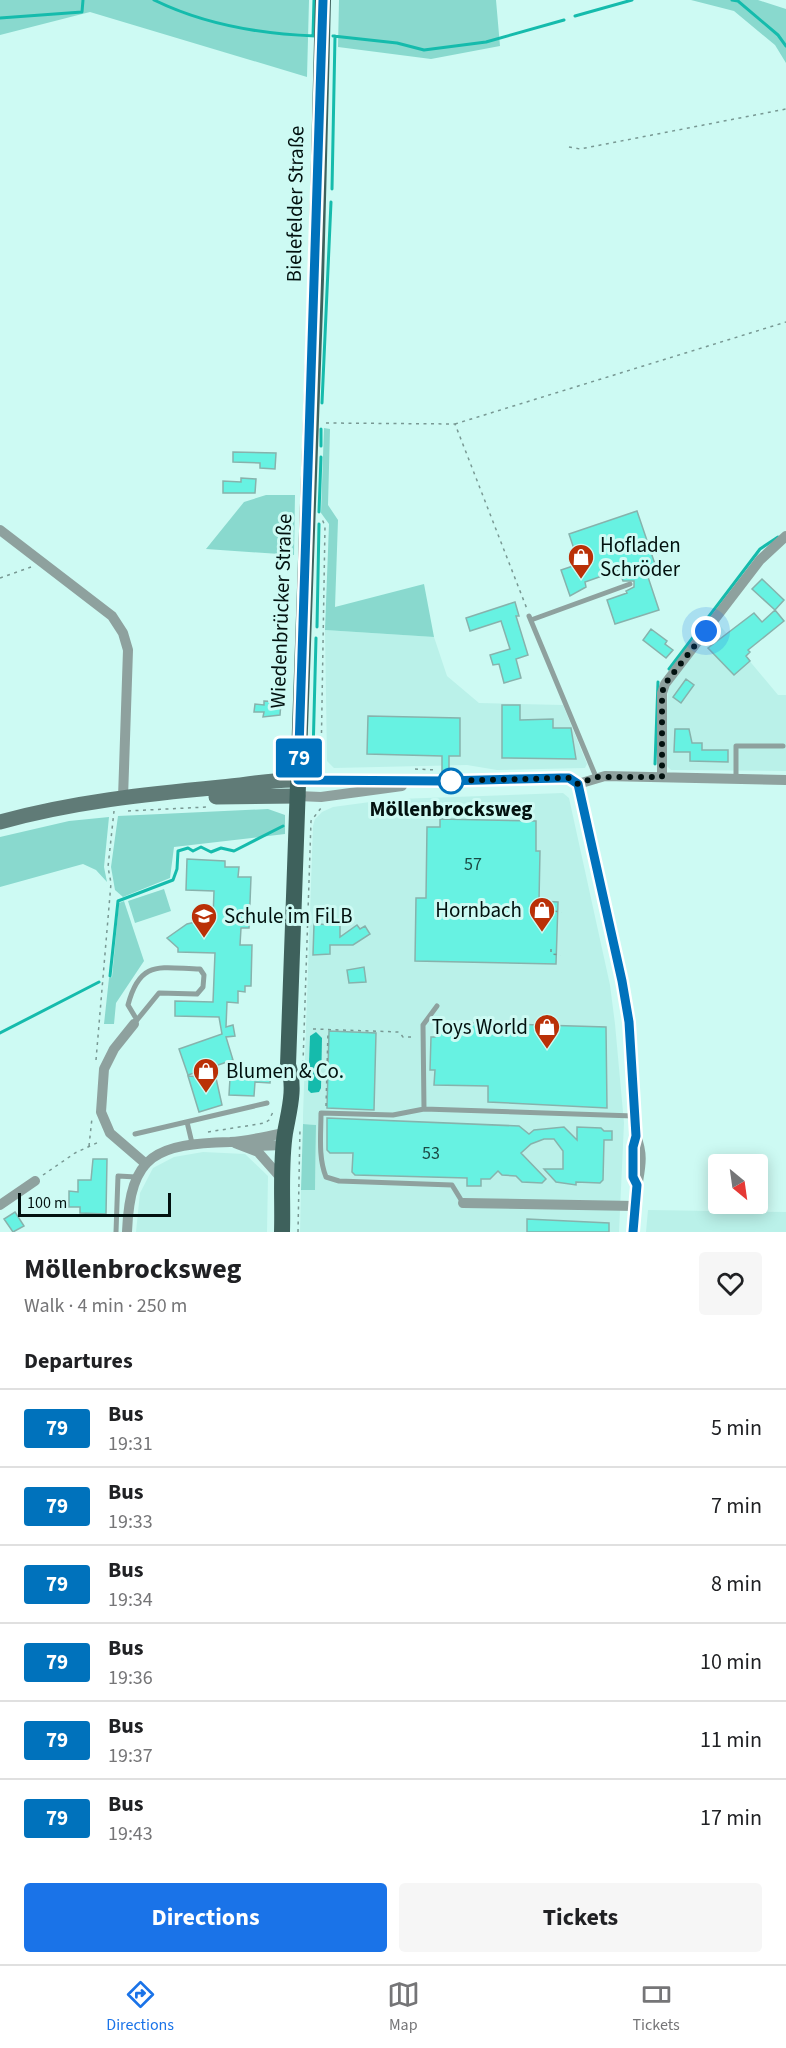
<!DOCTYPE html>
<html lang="en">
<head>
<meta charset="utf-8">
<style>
	:root { --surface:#fff; --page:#f6f6f6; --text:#202124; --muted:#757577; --line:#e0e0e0; --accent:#1a73e8 }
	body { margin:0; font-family:"Source Sans 3",sans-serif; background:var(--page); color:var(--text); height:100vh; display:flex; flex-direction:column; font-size:22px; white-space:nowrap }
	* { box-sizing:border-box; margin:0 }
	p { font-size:20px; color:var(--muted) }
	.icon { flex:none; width:33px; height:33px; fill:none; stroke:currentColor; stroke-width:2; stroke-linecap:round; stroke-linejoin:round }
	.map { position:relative; height:1232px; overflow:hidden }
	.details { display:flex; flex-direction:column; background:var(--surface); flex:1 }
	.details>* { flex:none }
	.badge { padding:0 12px; border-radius:4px; font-size:21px; line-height:39px }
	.needle { width:39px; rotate:151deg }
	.fabs { position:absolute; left:708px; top:1154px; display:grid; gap:12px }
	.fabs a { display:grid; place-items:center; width:60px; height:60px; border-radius:6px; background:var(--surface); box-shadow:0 3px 15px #0003; font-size:30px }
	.scale { position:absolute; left:18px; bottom:15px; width:153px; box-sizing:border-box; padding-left:6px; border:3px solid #02110f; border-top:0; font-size:16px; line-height:21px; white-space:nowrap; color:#02110f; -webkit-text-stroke:4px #cdfaf3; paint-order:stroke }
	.you { position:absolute; width:30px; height:30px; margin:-15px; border:4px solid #fff; border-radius:50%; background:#1a73e8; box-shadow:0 0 0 9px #1a73e833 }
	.map>.badge { position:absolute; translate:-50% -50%; box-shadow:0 0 0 3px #fff }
	h2 { padding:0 24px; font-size:22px; line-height:54px }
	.round { display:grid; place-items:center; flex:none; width:63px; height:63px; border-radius:6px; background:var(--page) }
	.head { display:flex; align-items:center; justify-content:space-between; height:102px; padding:0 24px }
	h1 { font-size:28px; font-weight:700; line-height:45px }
	.action { display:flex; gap:12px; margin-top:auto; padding:12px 24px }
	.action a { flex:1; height:69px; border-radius:6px; background:var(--accent); color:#fff; font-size:24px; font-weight:700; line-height:69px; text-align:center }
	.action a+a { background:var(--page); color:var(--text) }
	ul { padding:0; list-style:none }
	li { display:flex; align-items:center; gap:18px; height:78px; padding:0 24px; border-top:2px solid var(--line) }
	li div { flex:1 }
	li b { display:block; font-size:22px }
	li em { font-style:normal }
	li .badge { min-width:66px; font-weight:700; text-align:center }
	.tabs { display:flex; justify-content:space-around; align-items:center; height:84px; border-top:2px solid var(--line); background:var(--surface); font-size:16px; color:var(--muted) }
	.tabs a { display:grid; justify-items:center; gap:3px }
	.tabs .on { color:var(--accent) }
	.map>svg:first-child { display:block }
</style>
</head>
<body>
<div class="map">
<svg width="786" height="1232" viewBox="0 0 786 1232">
	<rect width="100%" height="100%" fill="#cdfaf3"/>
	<path fill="#baf1e9" d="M717,622L778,695H786V771L671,770L665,764L668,686Z
		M325,630L434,637L447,676L479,703L563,705L587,764L585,768L497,770L467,765L334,768L327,761Z
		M563,793L569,798L610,985L615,1024L624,1123L619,1232H300L301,1190L315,1189L316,1125L303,1124V1115L313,826L315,819L322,812L333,807L370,802L371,804H378V801L398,799Z
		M203,1152L245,1154L268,1176L267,1232H136L140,1193L153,1168L174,1157Z
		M648,1210L786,1212V1232H646Z"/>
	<path fill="#89d9ce" d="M0,0H309L307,77L90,12L0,35Z
		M339,0H496L500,46L431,59L338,47Z
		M691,0H758L786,9V63L775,45L734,11Z
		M324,428L330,429L328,505L338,520L335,607L424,584L434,637L325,630L329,524L321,513Z
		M266,495H295L294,555L206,549L244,502Z
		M268,809L285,815V834L174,847L170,878L123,897L115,890L111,867L118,816Z
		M109,817L104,867L107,882L96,870L83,864L0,887V837L69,821Z
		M164,889L171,911L135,923L128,901Z
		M124,901L144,961L116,1003L114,1024H104L109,978L112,977L119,903Z
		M303,1124L316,1125L315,1190H301Z"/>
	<path fill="#15bbac" d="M316,1032L322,1038L321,1088L319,1092L311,1093L308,1090L310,1036Z"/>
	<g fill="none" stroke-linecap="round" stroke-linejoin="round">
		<path stroke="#15bbac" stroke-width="3" d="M154,0C205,25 259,34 315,36
			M732,0L738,1L778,35L786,46
			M575,16L632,0
			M0,18L82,12L83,0
			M313,36L314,0
			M333,36L397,43L424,50L486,42L564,20
			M332,189L335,36
			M322,403L331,202
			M321,446V429
			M319,512L321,457
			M317,627L319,524
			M669,669L760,549L778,537
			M313,754L316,638
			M655,764L658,682
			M110,976L118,901L173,880L177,869L178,851L188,848L193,851L201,847L211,852L221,848L234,851L283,826
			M0,1033L99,982"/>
	</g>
	<path fill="#67f2e2" stroke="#87b2ac" stroke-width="1.5" d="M233,452L276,453L275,469L260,468V463L233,462Z
		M241,478L256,479L255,493H223V481L241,482Z
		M637,511L658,573L648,577L659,610L615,624L607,600L627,593L626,591L634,587V581H623L619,570L585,582L586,587L570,596L561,570L579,564L569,534Z
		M762,579L784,600L775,610L752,589Z
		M515,602L519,616H516L528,655L516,659L521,678L504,683L499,664L493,665L490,655L510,649L501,621L470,631L466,618Z
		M775,610L784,621L748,650L750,652L746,656L750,661L734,675L708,648L754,613L762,622Z
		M651,629L667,641L665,644L673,650L666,658L643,640Z
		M686,679L694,685L681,703L673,697Z
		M264,701L281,702L280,715L263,717L264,712H254L255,704L264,705Z
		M502,705H520V720L553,719V728H571L576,759L502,758Z
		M368,716L460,718V756H449V772H442V756L367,754Z
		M675,729H689L692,743H702V750H728V762L690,761V752H674Z
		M440,819L536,821V851H540L539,901L558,902L556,964L415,961L416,898H426L427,827H440Z
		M187,859L225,861V867H239L238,877H251L249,928H241L240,945H252L251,986H245V992L238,991V1003L227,1002L226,1027L233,1025L235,1036L226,1037L233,1060L188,1075L179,1049L222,1034L219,1017L175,1016V1001L213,1002L215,953L178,952V948L167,938L187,924L213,918L214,891L186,890Z
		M314,924L340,925V937L357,925L360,929L365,926L370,934L353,945H330V954L313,955Z
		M364,967L366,982L349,983L347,970Z
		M436,1022L606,1027L607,1108L488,1102V1086L434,1085L435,1070H430L431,1037H435Z
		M329,1031L376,1033L374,1110L327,1108Z
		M253,1068L271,1069L270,1083L255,1082L254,1096L229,1095L230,1078L252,1080Z
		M188,1076L216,1078L222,1105L199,1112Z
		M327,1118L519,1126L529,1134L534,1130L564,1127L577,1140V1127L601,1128L604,1131H612V1140H604L603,1180L600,1183L576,1182V1185L556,1182L544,1169H563V1151L554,1139H544L531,1144L521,1153L546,1179L542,1183L522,1182L516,1176L502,1175L498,1171L490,1179H481V1186H467V1178L355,1175L352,1172L353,1153H330L327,1150Z
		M93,1159H107L106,1214L80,1213V1207H69V1191L78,1192V1180H91Z
		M15,1212L24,1226L13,1232L4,1219Z
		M527,1219L609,1223V1232H527Z"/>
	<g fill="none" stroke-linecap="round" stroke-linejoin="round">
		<path stroke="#789893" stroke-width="1.5" stroke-dasharray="3 4.5" stroke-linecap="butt" d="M569,147L580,149L786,109
			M326,423L455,424L527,609
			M455,424L786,322
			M0,578L31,567
			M313,763H321V768
			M321,763L325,526L322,519
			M415,769L437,770
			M128,811L207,807
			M553,917V911L562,912
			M551,949V954L561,955
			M313,1029L399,1032L403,1037H414
			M96,1060L111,883L108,867L114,811
			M303,1063L311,821L321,808
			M326,1106L328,1031
			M208,1132L265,1123L269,1120L274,1110
			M89,1146L92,1118
			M43,1175L75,1153L101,1141
			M298,1232L300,1128"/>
		<path stroke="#8ea19e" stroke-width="5" d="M529,616L596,777
			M531,620L630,584
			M736,778V746H783
			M437,1006L423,1025L424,1109L634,1116
			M134,1024L137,1020L159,993L197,994L203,987L204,975L200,969C160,968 140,959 128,1005L137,1020
			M424,1109L393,1115L321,1113C321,1134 318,1157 326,1177L339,1181L452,1185L463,1203
			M187,1122L192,1143
			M135,1134L267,1103
			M116,1232L118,1176L136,1177"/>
		<path stroke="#8ea19e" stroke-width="10" d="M0,530L112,616L123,633L128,650L123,798
			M662,777V693L665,684L760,560L786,536
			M298,780L445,781L560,778H569L578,784
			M578,784L622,981L629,1022L636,1136C644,1156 640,1168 637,1188C635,1202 634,1217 633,1232
			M578,784L605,776L786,780
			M298,796L321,797L402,786
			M134,1024L114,1049L104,1069L101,1112L110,1133L146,1164
			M636,1136C631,1150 629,1171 637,1185
			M235,1143L258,1152L281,1178
			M250,1146L285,1145
			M463,1203L635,1206
			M0,1205L35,1181
			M127,1232C130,1153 157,1144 230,1142C248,1141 267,1136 285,1133"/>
		<path stroke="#607b77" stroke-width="15" d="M216,797L298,796
			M0,822C72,802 147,794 221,787C247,785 272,779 298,780"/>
		<path stroke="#3e615c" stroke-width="16" d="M282,1232C283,1200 280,1165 285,1133C289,1110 296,1088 288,1065L316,279L323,0"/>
	</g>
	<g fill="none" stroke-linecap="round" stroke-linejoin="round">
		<g stroke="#fff" stroke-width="14">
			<path id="line" d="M323,0L298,780L445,781L561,778H569L578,784L622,981L629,1022L636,1136L633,1147V1177L637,1185L633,1232"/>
		</g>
		<use href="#line" stroke="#0072bc" stroke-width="9"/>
		<path stroke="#02110f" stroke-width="6" stroke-dasharray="0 10.8" d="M451,781H445L561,778H569L578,784L596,777H662V693L665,684L706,631"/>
	</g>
	<defs>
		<g id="shop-pin" transform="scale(1.35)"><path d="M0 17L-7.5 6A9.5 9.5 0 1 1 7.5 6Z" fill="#ba3007" stroke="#cdfaf3"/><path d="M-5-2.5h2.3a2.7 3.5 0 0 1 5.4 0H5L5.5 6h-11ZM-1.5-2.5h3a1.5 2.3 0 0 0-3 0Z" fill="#fff"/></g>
		<g id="school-pin" transform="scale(1.35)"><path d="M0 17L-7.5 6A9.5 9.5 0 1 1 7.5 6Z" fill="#ba3007" stroke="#cdfaf3"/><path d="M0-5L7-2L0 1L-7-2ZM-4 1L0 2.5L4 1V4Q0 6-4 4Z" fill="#fff"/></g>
	</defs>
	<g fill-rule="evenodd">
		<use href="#shop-pin" x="581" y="557"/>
		<use href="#shop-pin" x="542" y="910"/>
		<use href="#school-pin" x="204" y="916"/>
		<use href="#shop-pin" x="547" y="1027"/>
		<use href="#shop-pin" x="206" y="1071"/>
	</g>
	<circle fill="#fff" stroke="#0072bc" stroke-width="3" cx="451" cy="781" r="12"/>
	<g text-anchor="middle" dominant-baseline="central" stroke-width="6" stroke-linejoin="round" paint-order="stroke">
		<g font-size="18" fill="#1b4944">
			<text x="473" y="864">57</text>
			<text x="431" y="1153">53</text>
		</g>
		<g font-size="21" fill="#02110f" stroke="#cdfaf3">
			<text transform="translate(295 204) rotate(-89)">Bielefelder Straße</text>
			<text transform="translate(281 611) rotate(-88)">Wiedenbrücker Straße</text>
		</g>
		<g font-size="21" fill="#02110f" stroke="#cdfaf3" text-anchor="start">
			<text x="600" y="545">Hofladen<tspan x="600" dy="24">Schröder</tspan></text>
			<text x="522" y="910" text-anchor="end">Hornbach</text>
			<text x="224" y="916">Schule im FiLB</text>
			<text x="528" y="1027" text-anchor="end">Toys World</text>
			<text x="226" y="1071">Blumen &amp; Co.</text>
		</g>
		<g font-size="21" font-weight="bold" fill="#02110f" stroke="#cdfaf3">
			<text x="451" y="809">Möllenbrocksweg</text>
		</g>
	</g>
</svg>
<div class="fabs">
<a><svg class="needle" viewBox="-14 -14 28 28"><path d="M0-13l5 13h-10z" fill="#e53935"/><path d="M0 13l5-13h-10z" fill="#757577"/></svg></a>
</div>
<div class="scale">100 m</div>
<div class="you" style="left:706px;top:631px"></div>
<b class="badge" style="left:299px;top:758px;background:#0072bc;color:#fff">79</b>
</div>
<section class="details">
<div class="head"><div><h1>Möllenbrocksweg</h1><p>Walk · 4 min · 250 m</p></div><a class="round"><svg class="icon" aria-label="heart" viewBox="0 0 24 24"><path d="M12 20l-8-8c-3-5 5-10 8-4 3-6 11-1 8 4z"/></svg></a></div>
<h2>Departures</h2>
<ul>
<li><span class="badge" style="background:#0072bc;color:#fff">79</span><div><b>Bus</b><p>19:31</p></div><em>5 min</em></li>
<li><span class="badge" style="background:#0072bc;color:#fff">79</span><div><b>Bus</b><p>19:33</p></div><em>7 min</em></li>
<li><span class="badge" style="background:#0072bc;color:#fff">79</span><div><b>Bus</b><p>19:34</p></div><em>8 min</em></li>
<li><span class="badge" style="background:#0072bc;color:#fff">79</span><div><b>Bus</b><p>19:36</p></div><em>10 min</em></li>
<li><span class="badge" style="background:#0072bc;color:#fff">79</span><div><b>Bus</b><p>19:37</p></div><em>11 min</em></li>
<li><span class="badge" style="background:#0072bc;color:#fff">79</span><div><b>Bus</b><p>19:43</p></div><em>17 min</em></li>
</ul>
<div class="action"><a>Directions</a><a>Tickets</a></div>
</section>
<nav class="tabs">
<a class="on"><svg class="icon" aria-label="directions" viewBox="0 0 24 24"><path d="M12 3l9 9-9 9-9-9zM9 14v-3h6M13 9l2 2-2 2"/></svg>Directions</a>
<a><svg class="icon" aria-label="map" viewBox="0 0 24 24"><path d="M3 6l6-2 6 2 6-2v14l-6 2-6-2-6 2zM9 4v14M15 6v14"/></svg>Map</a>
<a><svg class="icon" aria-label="tickets" viewBox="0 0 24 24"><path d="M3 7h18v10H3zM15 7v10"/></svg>Tickets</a>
</nav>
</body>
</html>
